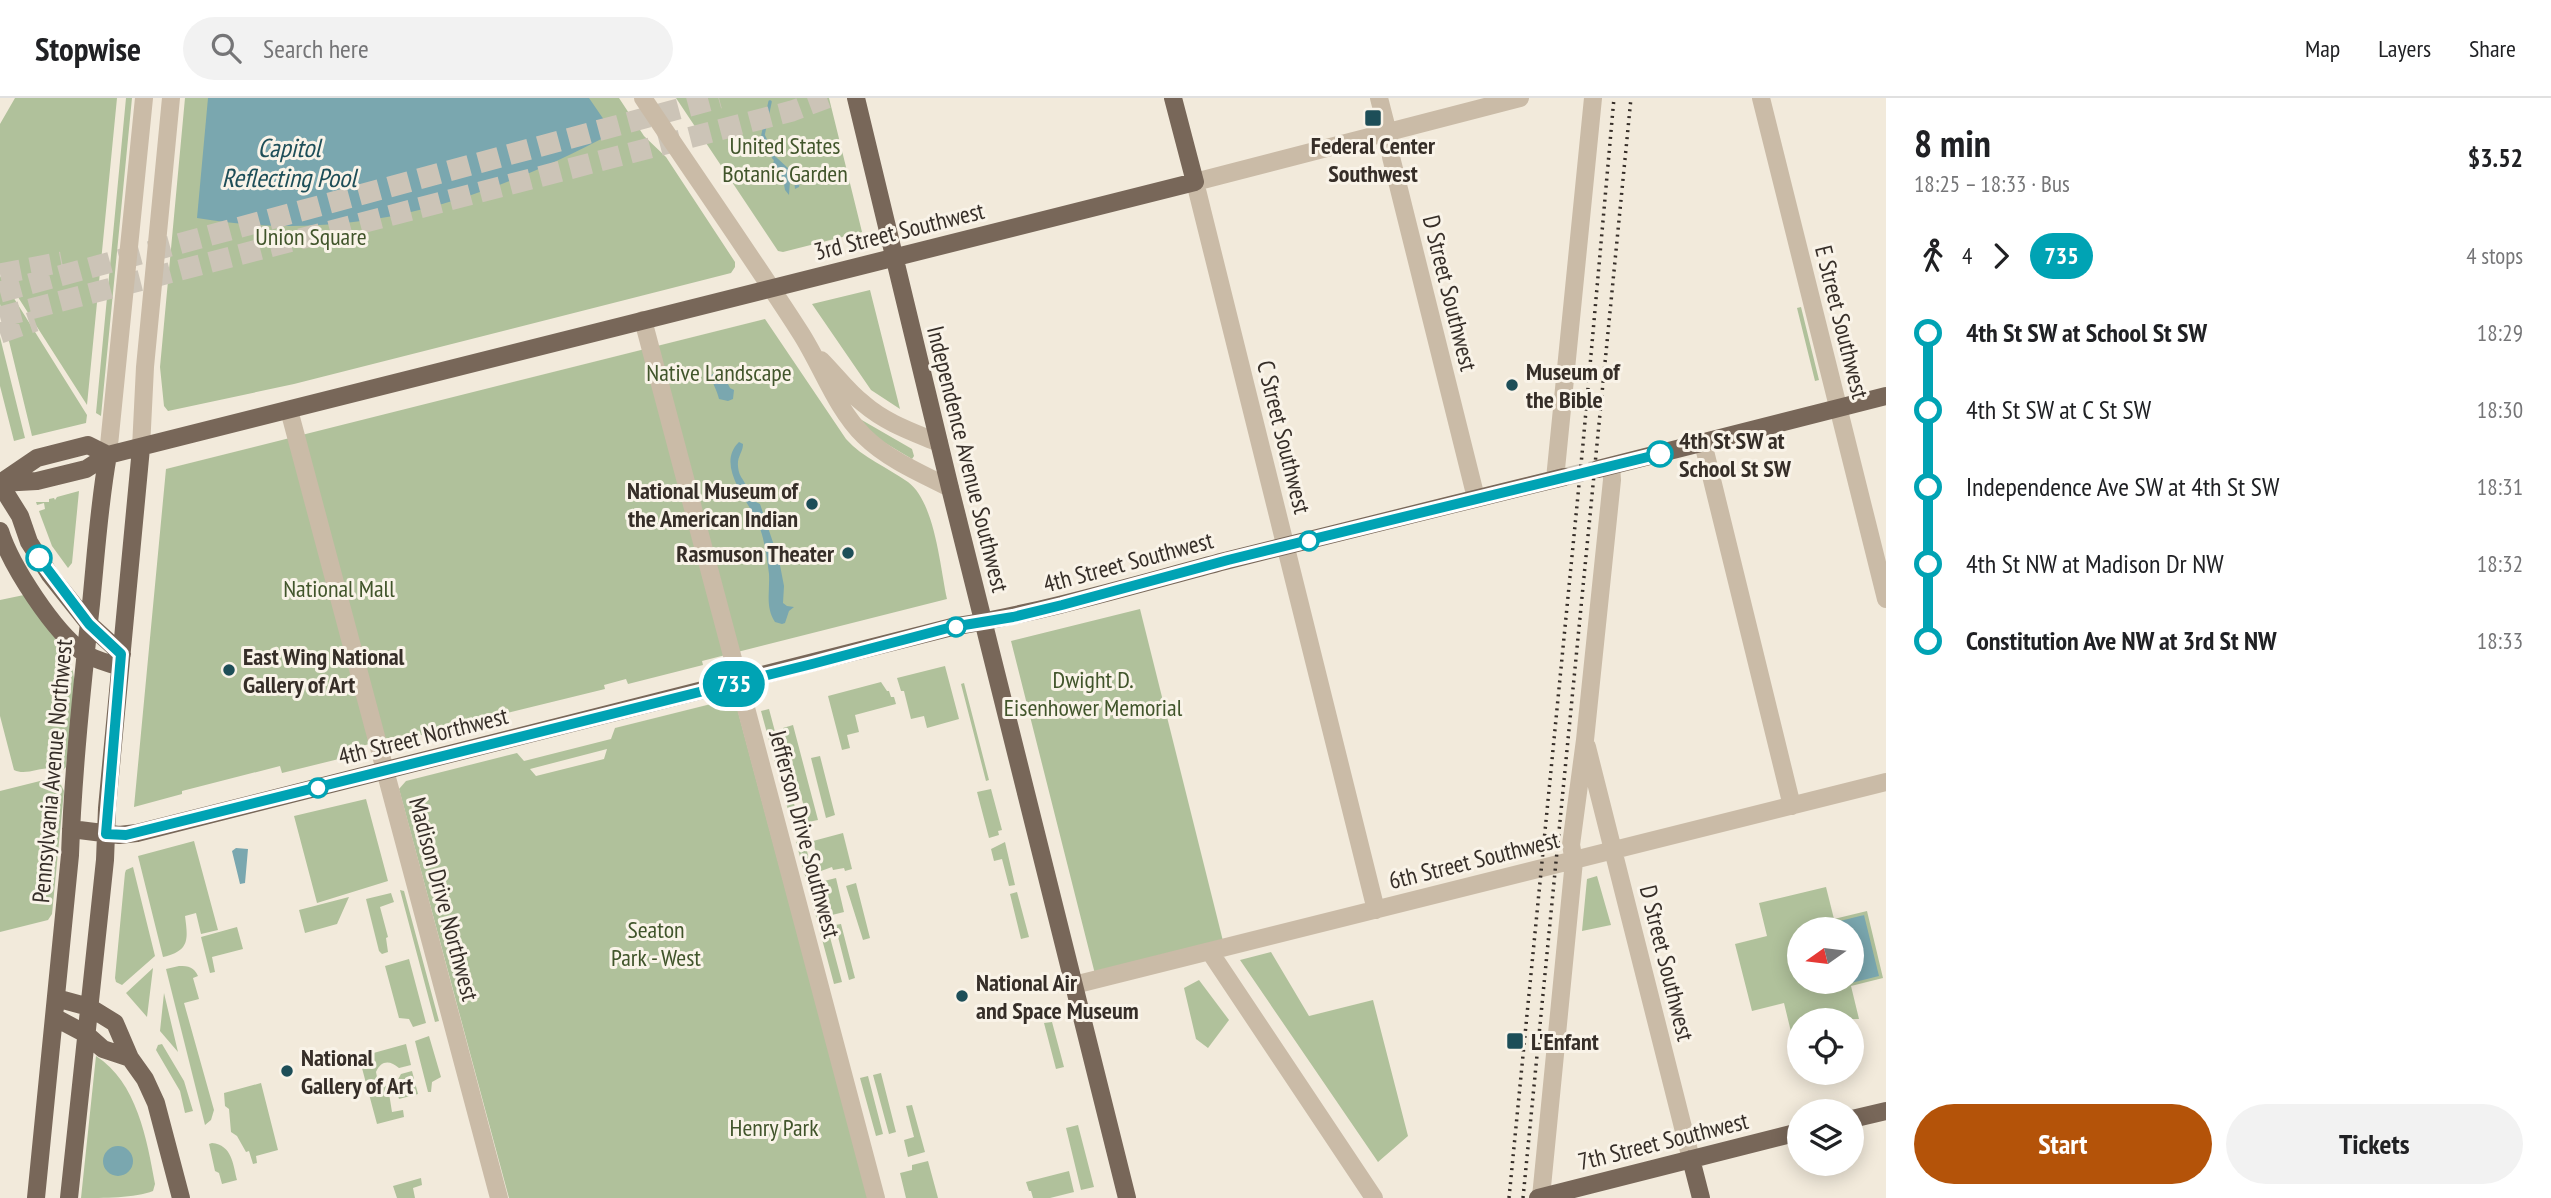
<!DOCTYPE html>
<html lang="en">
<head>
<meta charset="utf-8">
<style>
	:root { --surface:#fff; --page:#f2f2f2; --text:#202124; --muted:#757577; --line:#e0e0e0; --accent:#b45309 }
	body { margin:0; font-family:"PT Sans Narrow",sans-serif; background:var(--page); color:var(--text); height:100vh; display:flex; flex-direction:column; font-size:26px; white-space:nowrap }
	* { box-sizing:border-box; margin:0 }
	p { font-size:23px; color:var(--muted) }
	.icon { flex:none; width:38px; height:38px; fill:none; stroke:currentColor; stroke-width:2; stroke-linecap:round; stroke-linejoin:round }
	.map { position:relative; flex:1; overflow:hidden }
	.sheet { display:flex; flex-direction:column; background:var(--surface); width:665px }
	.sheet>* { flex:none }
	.badge { padding:0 14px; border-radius:23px; font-size:24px; line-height:46px }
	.needle { width:46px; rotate:256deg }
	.tools { position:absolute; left:1787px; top:819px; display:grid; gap:14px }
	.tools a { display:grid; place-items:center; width:77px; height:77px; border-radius:50%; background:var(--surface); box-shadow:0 4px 18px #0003; font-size:35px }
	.map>.badge { position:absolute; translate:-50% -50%; box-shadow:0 0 0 4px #fff }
	.legs { display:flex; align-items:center; gap:10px; height:77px; padding:0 28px; font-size:23px }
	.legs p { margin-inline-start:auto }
	.summary { display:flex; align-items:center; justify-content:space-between; height:119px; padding:0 28px }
	h1 { font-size:38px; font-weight:700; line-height:52px }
	.primary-button { display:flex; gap:14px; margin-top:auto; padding:14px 28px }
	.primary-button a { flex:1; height:80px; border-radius:42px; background:var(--accent); color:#fff; font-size:28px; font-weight:700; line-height:80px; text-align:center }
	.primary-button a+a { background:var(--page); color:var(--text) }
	ul { padding:0 28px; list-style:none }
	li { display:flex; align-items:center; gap:24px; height:77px; font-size:26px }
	li i { display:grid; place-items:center; width:10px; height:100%; margin:0 9px; background:currentColor }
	li i::after { content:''; width:18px; height:18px; margin:-9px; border:5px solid; border-radius:50%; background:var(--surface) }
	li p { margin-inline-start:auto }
	li:first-child i { background:linear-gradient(#0000 50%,currentColor 0) }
	li:last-child i { background:linear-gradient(currentColor 50%,#0000 0) }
	header { display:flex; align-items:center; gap:42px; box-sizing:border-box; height:98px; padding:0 35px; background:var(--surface); border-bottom:2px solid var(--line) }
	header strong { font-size:33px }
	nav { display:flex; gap:38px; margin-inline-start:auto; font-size:24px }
	.search { width:490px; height:63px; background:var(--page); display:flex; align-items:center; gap:18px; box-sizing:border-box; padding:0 24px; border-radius:38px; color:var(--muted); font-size:26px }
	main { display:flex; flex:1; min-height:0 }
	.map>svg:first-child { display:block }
</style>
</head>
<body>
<header>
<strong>Stopwise</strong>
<div class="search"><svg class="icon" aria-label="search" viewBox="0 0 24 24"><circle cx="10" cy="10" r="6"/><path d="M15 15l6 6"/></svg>Search here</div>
<nav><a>Map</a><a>Layers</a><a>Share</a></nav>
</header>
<main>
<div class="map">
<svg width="1886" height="1100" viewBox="0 0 1886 1100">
	<rect width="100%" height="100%" fill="#f2eadb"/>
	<path fill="#b0c19b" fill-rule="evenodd" d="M15,0H117L87,307L0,171V26Z
		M126,0H132L101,318L96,315Z
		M185,0H619L644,38L666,59L735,164V169L731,175L294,286L168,313L164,308L160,269Z
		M676,0H829L862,134L783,154L778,153Z
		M0,178L87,317L86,325L32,338L0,206Z
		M870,192L900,311L871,292L812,206Z
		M1801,209L1819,282L1815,283L1797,210Z
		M765,221L846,341C863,360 887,369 908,384C935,404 940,469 947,501L702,563L703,567L628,586L626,581L604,587L605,591L507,615L506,612L485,617L486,621L409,640L408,636L354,650L355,657L282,675L280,668L182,693V696L134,709L166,371Z
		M0,239L25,340L14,343L0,288Z
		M860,321L912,351L914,358L912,361L880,342L859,322Z
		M79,393L72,465L68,470L52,448L40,416L39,413L45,411L44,405L37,407L36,404H49V401L54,400L55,402L57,399Z
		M24,497C39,519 63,546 72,570C79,590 68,646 66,669L63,672C44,665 28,679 14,672L0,618V502Z
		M1140,511L1223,843L1095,876L1011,543Z
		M945,568L959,621L927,630L924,618L911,621L904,593H901L897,580Z
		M881,584L887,593H889L891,599H894L896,606L855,617L859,634L847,637L850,650L842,652L828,598Z
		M964,585L989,682L986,683L961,586Z
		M727,602L736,606L868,1100H509L399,691L406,683L517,655L524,663L611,641L615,630ZM607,651L604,661L536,678L530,671Z
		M769,611L800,728L793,730L761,613Z
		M793,627L818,722L808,724L783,630Z
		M820,658L835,717L826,720L811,660Z
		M48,681L60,685L64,693L52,816L48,822L0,834V693Z
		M991,691L1002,732L998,733L999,737L989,740L977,694Z
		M366,701L388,783L317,805L294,718Z
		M843,735L852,771L845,773L844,770L833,772L832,769L821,773L813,743Z
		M804,742L842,884L834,886L796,744Z
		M194,743L218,832L201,836L196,815L185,818C188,841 190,853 163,859L138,758Z
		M1005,744L1015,787L1009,788L1002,761L994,763L991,751Z
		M133,769L155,858L122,887L116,884L115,880L125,775L126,772Z
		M1597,778L1611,827L1582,833L1587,781Z
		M836,780L844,814L832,817L824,783Z
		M856,785L870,840L863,842L846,788Z
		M1826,789L1834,821L1867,813L1883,880L1851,888L1859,921L1799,922V936L1792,938L1784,905L1752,913L1735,846L1767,838L1759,805ZM1864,817L1851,885L1799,884V831H1838Z
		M400,792L404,793L439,923L435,924Z
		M1017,794L1029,839L1021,841L1010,796Z
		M391,795L394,804L380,809L388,839L386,840L388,854L382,856L379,853L366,801Z
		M349,799L337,826L305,835L299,812Z
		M841,826L855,880L849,882L835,827Z
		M237,829L243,851L212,859L215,874L210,875L201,839Z
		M1271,854L1309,918L1373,902L1408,1038L1378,1064L1240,862Z
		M409,861L426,925L413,929L409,921L399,920L385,868Z
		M179,868C189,868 194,869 198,878L193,880L199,901L184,905L214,1012L211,1022L205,1027L166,871Z
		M153,870L147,919L126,895Z
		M1199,882L1229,922L1208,950L1196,941L1184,890Z
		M164,895L178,954L160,933Z
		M1052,924L1064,969L1056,971L1044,925Z
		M429,938L441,979L432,984L431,994H428L415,943Z
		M162,946L184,983L193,1013L185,1015L180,993L156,952L158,947Z
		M406,946L411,967L399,970C390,962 381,962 376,974L378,984L388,989L392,1014L403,1012L404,1019L377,1026L359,959Z
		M96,958C137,984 147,1042 155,1086L153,1093C136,1100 102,1100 81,1100Z
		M412,973L418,996L399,1001L395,987L401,976Z
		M881,975L896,1034L889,1036L873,977Z
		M868,978L883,1036L876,1038L860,980Z
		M261,985L278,1052L256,1058L257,1065L253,1066L249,1053L246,1054L237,1038L231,1034L229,1011L225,1008L224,995Z
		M912,1007L925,1054L908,1059L904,1042L914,1039L906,1008Z
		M1078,1027L1094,1089L1081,1092L1066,1030Z
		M212,1045C232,1047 233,1066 237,1082L222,1086L219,1075L215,1073L209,1046Z
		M928,1063L938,1100H906L900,1075L912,1072V1067Z
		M1069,1073L1074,1094L1050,1100H1033L1031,1093H1029L1026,1084Z
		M421,1080L422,1087L413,1090L415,1100H397L393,1088Z"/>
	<path fill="#7aa7af" d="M208,0H589L613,35C477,106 352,146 197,120Z
		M776,59L789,71H795V79L800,83L799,89L795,91L794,81L790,83L789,97L785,92L783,80L773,69L774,60Z
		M716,274L723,276L730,290L734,292L733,301L728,303L719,301C717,292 712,285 711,277Z
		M739,344L743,346C743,354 737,359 738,368C739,383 748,381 748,400L760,406L779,462L784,488L783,505L787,508L794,509L789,513L785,525L782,526L775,524C765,509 770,493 769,476C767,460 765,443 759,428C751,405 714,368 739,344Z
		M236,750L248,751L245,785L240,786L232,753Z
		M1864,817L1879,878L1851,885L1852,831H1838L1836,824Z
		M103 1063a15 15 0 1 1 30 0a15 15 0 1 1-30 0Z"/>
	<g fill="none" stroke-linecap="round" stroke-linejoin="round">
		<path stroke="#7aa7af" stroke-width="3.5" d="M770,4L763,37L774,60"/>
		<path stroke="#ccc4b7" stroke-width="18" stroke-dasharray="18 9" stroke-linecap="butt" d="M1564,379L1598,371"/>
		<path stroke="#ccc4b7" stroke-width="21" stroke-dasharray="21 10" stroke-linecap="butt" d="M0,176L62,164
			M0,194L719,0
			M0,219L792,13L827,0
			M0,235L35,223"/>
		<path stroke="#cabba7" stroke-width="18" d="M643,0C695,78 749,155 800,234C822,268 835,309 864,338C887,361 922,376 950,390
			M1379,0L1388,35L1391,59L1476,400
			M1761,0L1886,501
			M643,222L876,1100
			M821,262C836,277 848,294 864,306C886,325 913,334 939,345
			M289,312L499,1100
			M1703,345L1792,708
			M141,350L145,269L171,0
			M108,357L144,0
			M1555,381L1593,0
			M1587,649L1691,1061
			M1376,812L1195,84L1520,0
			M1210,854L1374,1100
			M1074,887L1886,684
			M1541,1099L1574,763L1571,747L1585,642L1612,382L1611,368"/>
		<path stroke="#786759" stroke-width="18" d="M856,0L950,390L1127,1100
			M1598,371L1886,298
			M0,385L37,383L86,371L108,357L1195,84L1173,0
			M0,385L37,360L88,347L108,357
			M0,386L20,418L29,444L50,477L89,526L122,556
			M0,433C11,468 54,534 84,555C94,562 109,565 120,569
			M71,731L119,737L137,735L952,529C1045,514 1134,487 1225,463C1338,434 1451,407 1564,379
			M56,900L89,909L115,925L130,960L145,981L156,1005L181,1100
			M54,919L86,936L103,951L130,960
			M1852,1021L1886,1013
			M1691,1061L1701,1100
			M36,1100L70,757C73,673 82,589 91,506C96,456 99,406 108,357
			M69,1100L105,762L107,710L141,350
			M1538,1100L1799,1034"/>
		<path stroke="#362e28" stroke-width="3.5" stroke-dasharray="2 5" stroke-linecap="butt" d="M1509,1100L1583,346L1614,0
			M1523,1100L1631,0"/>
	</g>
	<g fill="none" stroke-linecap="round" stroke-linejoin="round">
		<g stroke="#fff" stroke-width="16">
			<path id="line-1" d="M39,460L89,526L121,556L106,736L126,737L812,566L952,529L1013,519L1062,507L1228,462L1660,356"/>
		</g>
		<use href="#line-1" stroke="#00a3b4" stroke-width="10"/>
	</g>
	<g fill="#1d4e58" stroke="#f9f3e8" stroke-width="2.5">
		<rect x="1364" y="11" width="18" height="18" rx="3.5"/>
		<circle cx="1512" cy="287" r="7"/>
		<circle cx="812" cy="406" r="7"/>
		<circle cx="848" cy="455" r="7"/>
		<circle cx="229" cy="572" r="7"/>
		<circle cx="962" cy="898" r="7"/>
		<rect x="1506" y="934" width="18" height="18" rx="3.5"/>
		<circle cx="287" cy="973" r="7"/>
	</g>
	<g fill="#fff" stroke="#00a3b4" stroke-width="3.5">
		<circle cx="1660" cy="356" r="12"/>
		<circle cx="1309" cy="443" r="9"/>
		<circle cx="39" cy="460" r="12"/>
		<circle cx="956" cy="529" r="9"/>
		<circle cx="318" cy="690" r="9"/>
	</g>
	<g text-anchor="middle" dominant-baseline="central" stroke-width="6" stroke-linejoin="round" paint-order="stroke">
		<g font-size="24" fill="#41552b" stroke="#f9f3e8">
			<text x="785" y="47">United States<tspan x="785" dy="28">Botanic Garden</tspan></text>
			<text x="311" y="138">Union Square</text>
			<text x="719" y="274">Native Landscape</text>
			<text x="339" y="490">National Mall</text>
			<text x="1093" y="581">Dwight D.<tspan x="1093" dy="28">Eisenhower Memorial</tspan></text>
			<text x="656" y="831">Seaton<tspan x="656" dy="28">Park - West</tspan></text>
			<text x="774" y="1029">Henry Park</text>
		</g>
		<g font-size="24" font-weight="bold" fill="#362e28" stroke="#f9f3e8" text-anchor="start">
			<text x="1373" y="47" text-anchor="middle">Federal Center<tspan x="1373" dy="28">Southwest</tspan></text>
			<text x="1526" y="273">Museum of<tspan x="1526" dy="28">the Bible</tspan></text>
			<text x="798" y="392" text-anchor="end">National Museum of<tspan x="798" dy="28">the American Indian</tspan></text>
			<text x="834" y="455" text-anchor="end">Rasmuson Theater</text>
			<text x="243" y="558">East Wing National<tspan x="243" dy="28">Gallery of Art</tspan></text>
			<text x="976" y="884">National Air<tspan x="976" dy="28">and Space Museum</tspan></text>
			<text x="1531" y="943">L'Enfant</text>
			<text x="301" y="959">National<tspan x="301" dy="28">Gallery of Art</tspan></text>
		</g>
		<g font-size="24" fill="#362e28" stroke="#f9f3e8">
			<text transform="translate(899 133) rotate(-14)">3rd Street Southwest</text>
			<text transform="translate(1450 195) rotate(76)">D Street Southwest</text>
			<text transform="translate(1842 224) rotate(76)">E Street Southwest</text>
			<text transform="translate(1284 339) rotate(76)">C Street Southwest</text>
			<text transform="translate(968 361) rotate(76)">Independence Avenue Southwest</text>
			<text transform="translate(1128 464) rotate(-15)">4th Street Southwest</text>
			<text transform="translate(423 638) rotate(-14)">4th Street Northwest</text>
			<text transform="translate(52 673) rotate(-85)">Pennsylvania Avenue Northwest</text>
			<text transform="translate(805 736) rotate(75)">Jefferson Drive Southwest</text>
			<text transform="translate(1474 762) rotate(-14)">6th Street Southwest</text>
			<text transform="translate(444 801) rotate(75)">Madison Drive Northwest</text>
			<text transform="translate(1667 865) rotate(76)">D Street Southwest</text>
			<text transform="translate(1663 1043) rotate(-14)">7th Street Southwest</text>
		</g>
		<g font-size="24" font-weight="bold" fill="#362e28" stroke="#f9f3e8" text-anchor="start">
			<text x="1679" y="342">4th St SW at<tspan x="1679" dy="28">School St SW</tspan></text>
		</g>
		<g font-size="26" font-style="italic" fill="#1d4e58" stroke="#f9f3e8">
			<text x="289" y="49">Capitol<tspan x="289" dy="30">Reflecting Pool</tspan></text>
		</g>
	</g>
</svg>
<div class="tools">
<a><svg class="needle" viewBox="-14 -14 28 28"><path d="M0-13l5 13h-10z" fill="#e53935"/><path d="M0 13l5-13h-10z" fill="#757577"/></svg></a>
<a><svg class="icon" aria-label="locate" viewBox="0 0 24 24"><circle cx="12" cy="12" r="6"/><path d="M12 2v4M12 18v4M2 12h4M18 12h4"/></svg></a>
<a><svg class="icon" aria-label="layers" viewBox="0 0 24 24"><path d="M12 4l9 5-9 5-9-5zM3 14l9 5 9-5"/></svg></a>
</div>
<b class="badge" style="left:734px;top:586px;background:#00a3b4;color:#fff">735</b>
</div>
<section class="sheet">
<div class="summary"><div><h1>8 min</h1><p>18:25 – 18:33 · Bus</p></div><b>$3.52</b></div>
<div class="legs"><svg class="icon" aria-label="walk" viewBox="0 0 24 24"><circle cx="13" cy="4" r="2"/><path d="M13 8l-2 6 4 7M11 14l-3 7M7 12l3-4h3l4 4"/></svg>4<svg class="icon" aria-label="forward" viewBox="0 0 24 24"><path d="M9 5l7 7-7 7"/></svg><b class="badge" style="background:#00a3b4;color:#fff">735</b><p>4 stops</p></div>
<ul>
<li><i style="color:#00a3b4"></i><b>4th St SW at School St SW</b><p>18:29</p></li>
<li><i style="color:#00a3b4"></i><span>4th St SW at C St SW</span><p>18:30</p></li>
<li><i style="color:#00a3b4"></i><span>Independence Ave SW at 4th St SW</span><p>18:31</p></li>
<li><i style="color:#00a3b4"></i><span>4th St NW at Madison Dr NW</span><p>18:32</p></li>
<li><i style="color:#00a3b4"></i><b>Constitution Ave NW at 3rd St NW</b><p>18:33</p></li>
</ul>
<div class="primary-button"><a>Start</a><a>Tickets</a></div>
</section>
</main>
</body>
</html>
